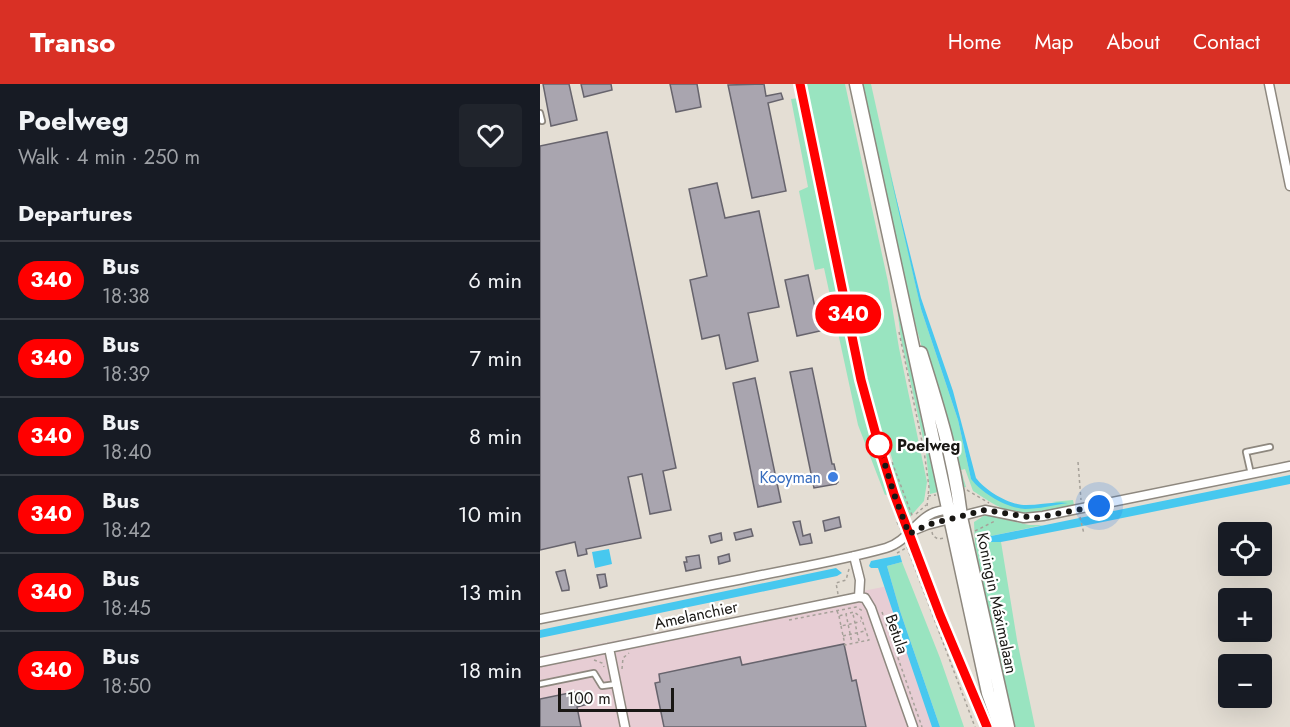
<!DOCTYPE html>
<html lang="en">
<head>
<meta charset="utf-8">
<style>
	:root { --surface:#171b24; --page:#20242c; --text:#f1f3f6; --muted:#9ea1a6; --line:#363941; --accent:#d93025 }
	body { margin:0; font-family:Jost,sans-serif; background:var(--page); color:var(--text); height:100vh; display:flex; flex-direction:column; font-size:22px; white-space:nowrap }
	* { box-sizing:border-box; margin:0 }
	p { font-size:20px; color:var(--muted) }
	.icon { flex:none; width:33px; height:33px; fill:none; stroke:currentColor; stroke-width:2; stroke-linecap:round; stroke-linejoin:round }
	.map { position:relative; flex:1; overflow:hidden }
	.details { display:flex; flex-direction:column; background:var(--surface); width:540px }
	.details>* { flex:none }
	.badge { padding:0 12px; border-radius:20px; font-size:21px; line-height:39px }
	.controls { position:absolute; left:678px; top:438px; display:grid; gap:12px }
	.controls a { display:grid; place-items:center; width:54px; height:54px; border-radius:6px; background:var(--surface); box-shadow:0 6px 24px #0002; font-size:30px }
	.scale { position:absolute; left:18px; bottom:15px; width:116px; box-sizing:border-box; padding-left:6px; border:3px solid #191714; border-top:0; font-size:16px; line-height:21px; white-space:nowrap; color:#191714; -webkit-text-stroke:4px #fff; paint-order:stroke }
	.you { position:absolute; width:30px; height:30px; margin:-15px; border:4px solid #fff; border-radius:50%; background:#1a73e8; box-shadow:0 0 0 9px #1a73e833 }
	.map>.badge { position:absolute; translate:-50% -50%; box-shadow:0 0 0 3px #fff }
	h2 { padding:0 18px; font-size:22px; line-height:54px }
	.round { display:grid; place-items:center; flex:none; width:63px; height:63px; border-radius:6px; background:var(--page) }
	.head { display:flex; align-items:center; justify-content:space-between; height:102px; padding:0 18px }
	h1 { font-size:28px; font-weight:700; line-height:45px }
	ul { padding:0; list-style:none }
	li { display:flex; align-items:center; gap:18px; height:78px; padding:0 18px; border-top:2px solid var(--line) }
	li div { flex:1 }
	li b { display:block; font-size:22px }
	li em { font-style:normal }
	li .badge { min-width:66px; font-weight:700; text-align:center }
	header { display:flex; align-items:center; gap:36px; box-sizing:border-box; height:84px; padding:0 30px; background:var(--accent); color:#fff }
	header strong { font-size:28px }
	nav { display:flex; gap:33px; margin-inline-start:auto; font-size:21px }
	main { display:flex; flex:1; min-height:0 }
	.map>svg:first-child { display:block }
</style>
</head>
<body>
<header>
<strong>Transo</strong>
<nav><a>Home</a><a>Map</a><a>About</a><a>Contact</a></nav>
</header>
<main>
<section class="details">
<div class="head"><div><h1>Poelweg</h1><p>Walk · 4 min · 250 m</p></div><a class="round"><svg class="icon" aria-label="heart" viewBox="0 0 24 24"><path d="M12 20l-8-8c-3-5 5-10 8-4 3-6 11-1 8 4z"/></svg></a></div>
<h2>Departures</h2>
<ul>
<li><span class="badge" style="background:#f00;color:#fff">340</span><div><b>Bus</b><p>18:38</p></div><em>6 min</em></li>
<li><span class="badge" style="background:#f00;color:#fff">340</span><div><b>Bus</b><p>18:39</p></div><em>7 min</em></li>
<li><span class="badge" style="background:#f00;color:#fff">340</span><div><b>Bus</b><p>18:40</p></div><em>8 min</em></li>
<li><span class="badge" style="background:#f00;color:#fff">340</span><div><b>Bus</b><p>18:42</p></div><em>10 min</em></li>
<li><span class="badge" style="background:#f00;color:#fff">340</span><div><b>Bus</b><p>18:45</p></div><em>13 min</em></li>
<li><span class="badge" style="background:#f00;color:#fff">340</span><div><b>Bus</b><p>18:50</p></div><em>18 min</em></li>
</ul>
</section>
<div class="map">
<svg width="750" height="643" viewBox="0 0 750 643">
	<rect width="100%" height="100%" fill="#e4ded4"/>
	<path fill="#e7cdd4" d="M353,501L396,643H0V572Z"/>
	<path fill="#99e4c0" d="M264,0H305L348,198L359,264L387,398L384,417L368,435L350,379L353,378L346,354H342L319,269Z
		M309,0H311L375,285L381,330L398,408L390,410L386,368L361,255L355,208Z
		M320,0H331L381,225L418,336L431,395L470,421L494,424L528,418L521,420L512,418L533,416L534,421C513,429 484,434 462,424C452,420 443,413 433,407L425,385L421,386L426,403L420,404L370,220Z
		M259,14C286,146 307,282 351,409L345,411L318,341L284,184L275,186L259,107L268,103L251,15Z
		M445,431L489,441H503L451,452L448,458H461L477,556L495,643H473L468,624L435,461L434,438Z
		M362,478L400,574L424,643H400L360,527L347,482Z"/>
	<path fill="#47c8ef" d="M348,81L381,214L413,307L436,394C446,407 469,421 486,421C500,421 515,417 528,419C514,421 499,425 485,425C466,424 442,409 431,395L418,336L381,225Z
		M750,391V400L538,443L461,458H447V455L451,452Z
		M69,465L72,480L55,484L52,468Z
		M360,471L362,478L347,482L360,527L400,643H392L338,484H331L329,482L331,477Z
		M296,484L302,489L297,492L0,554V546Z"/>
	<path fill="#a9a5af" stroke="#67646d" stroke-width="1.5" d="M3,0H29L37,36L11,42Z
		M41,0H71L72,6L44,13Z
		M130,0H157L161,23L136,28Z
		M224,0L226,12L241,9L243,15L228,19L246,107L212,114L188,1Z
		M67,48L136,384L123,387L131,426L110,430L102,390L88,393L101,454L46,465L47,470L38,472L35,458L0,466V62Z
		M177,99L185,134L219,127L239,223L208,229L218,277L186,285L179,251L162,255L150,196L167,192L149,105Z
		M268,191L280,247L257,252L245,196Z
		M272,284L292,380H294L298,398L296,400L274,404L250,288Z
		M215,294L241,418L218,423L193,299Z
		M299,433L301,443L285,447L283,437Z
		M260,437L263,452L270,450L272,459L260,461L253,438Z
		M211,445L213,452L196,456L194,449Z
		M181,449L182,456L171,459L169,452Z
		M189,470L190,477L179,480L178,473Z
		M159,471L161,484L146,487L144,478H147L146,473Z
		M25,486L29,503V506L22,507L16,488Z
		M65,490L67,502L60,504L57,491Z
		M304,560L312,597L316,596L326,643H124L115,599L120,598L119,590L200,573L202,581Z
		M34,608L42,612L48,620L37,623L41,643H0V615Z"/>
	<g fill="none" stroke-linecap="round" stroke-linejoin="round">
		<g stroke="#8e887f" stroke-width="8">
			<path id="lane" d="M260,0L321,296L339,362L354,410L400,531L447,643
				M0,29L2,37
				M711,390L706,368L730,363
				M0,600L54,589L62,602L77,600"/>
		</g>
		<g stroke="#8e887f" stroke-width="11">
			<path id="street" d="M729,0L750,102
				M372,447L387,441L445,426L484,434L503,432L750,382
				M314,472L320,496L319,513
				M319,513L325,514L331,524L373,643
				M0,535C67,522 135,508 203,495C250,485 299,477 346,464C373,456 378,425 410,426
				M69,564L85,643
				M0,578L319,513"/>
		</g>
		<g stroke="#8e887f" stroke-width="15">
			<path id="secondary" d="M316,0L448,609L460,643
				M381,269C398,323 415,377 421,433L468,643"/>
		</g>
		<path stroke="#a6a199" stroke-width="1.5" stroke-dasharray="3 3" stroke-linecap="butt" d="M359,248L384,367L389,403L387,422
			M352,378L373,434
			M538,378L541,416
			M427,406L449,419
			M388,412L396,411
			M376,430L386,421
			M540,433L544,450
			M357,438L361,446
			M435,447L455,437
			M392,448L393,452L398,455L404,454
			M367,463L435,643
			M357,469L366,464
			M298,510L296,499L306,496L309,485
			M297,527L299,532L306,530L312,559
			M342,528L382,643
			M299,532L301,542L315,539L313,530
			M249,536L316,523L323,527
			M301,542L305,561L329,556L321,533L314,528L306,530
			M303,552L325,547
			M319,557L315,539L321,537
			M54,576L62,579L64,583
			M82,585L83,574L89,569"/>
		<use href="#lane" stroke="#fff" stroke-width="4.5"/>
		<use href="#street" stroke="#fff" stroke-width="8"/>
		<use href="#secondary" stroke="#fff" stroke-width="12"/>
	</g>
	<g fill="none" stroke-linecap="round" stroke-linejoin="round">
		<g stroke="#fff" stroke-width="14">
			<path id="line" d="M260,0L321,296L339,362L354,410L400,531L447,643"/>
		</g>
		<use href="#line" stroke="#f00" stroke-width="9"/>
		<path stroke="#191714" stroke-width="6" stroke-dasharray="0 10.8" d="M339,361L354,410L369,450L387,441L445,426L494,434L559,422"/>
	</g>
	<circle fill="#fff" stroke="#f00" stroke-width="3" cx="339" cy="361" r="12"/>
	<circle fill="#3f7fe0" stroke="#fff" stroke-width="2" cx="293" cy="393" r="6"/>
	<g text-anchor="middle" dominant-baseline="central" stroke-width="4.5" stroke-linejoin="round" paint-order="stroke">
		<g font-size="16" font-weight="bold" fill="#191714" stroke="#fff" text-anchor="start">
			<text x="357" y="361">Poelweg</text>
		</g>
		<g font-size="16" fill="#366cbe" stroke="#fff" text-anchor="end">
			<text x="281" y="393">Kooyman</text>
		</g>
		<g font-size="16" fill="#191714" stroke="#fff">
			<text transform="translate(457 519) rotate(78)">Koningin Máximalaan</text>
			<text transform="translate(156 531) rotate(-12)">Amelanchier</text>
			<text transform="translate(357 550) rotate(71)">Betula</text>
		</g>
	</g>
</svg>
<div class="controls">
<a><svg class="icon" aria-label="locate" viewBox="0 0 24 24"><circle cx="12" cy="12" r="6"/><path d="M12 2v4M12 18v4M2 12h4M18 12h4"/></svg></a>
<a>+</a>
<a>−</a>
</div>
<div class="scale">100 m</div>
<div class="you" style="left:559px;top:422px"></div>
<b class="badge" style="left:308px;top:230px;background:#f00;color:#fff">340</b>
</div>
</main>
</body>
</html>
